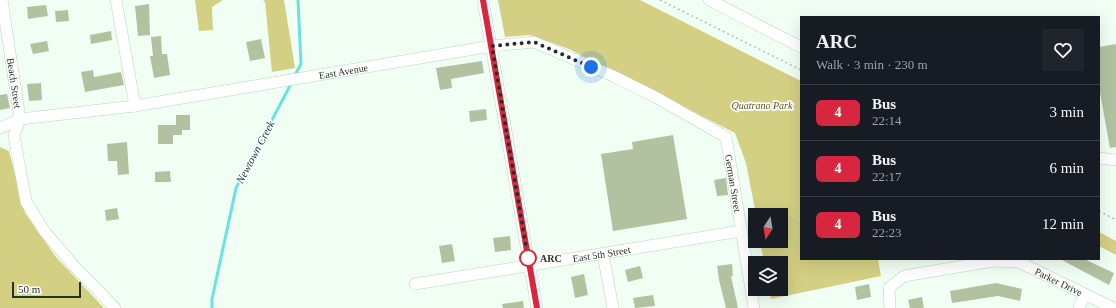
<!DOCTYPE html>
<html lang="en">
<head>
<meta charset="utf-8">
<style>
	:root { --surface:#171b24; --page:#20242c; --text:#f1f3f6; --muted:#9ea1a6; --line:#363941 }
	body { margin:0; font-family:Georgia,serif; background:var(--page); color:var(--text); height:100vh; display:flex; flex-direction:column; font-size:15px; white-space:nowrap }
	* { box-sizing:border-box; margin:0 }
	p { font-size:13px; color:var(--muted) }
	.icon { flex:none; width:22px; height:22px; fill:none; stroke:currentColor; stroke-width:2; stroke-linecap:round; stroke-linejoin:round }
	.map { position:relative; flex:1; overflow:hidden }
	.panel { position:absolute; left:800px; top:16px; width:300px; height:244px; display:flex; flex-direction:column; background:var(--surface); border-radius:0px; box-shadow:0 4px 16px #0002 }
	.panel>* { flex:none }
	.badge { padding:0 8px; border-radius:6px; font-size:14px; line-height:26px }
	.needle { width:26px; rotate:192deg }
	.fabs { position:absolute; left:748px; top:208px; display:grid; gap:8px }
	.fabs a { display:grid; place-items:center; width:40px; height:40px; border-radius:0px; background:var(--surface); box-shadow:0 4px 16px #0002; font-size:20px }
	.scale { position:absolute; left:12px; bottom:10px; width:69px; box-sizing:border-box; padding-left:4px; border:2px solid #253128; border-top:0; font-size:11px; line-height:14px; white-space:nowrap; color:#253128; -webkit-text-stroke:3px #fff; paint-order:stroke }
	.you { position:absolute; width:20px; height:20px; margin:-10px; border:3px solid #fff; border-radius:50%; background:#1a73e8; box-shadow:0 0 0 6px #1a73e833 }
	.map>.badge { position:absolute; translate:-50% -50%; box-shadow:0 0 0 2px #fff }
	.round { display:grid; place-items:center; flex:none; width:42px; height:42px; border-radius:0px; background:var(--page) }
	.summary { display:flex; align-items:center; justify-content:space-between; height:68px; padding:0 16px }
	h1 { font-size:19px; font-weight:800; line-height:30px }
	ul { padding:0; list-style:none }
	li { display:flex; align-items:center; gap:12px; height:56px; padding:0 16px; border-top:1px solid var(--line) }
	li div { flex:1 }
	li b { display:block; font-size:15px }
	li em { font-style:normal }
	li .badge { min-width:44px; font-weight:700; text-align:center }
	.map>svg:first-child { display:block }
</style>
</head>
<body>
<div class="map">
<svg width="1116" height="308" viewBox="0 0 1116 308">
	<rect width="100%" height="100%" fill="#f1fef3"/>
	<path fill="#d3d083" d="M195,0H223L212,7L213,30L199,31Z
		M263,0H284L295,68L272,72L265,2Z
		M498,0H640L801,81V259H878L881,276L771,299L769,289H781V263H764L760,241H781V215H756L746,163L735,133L569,49L530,35L505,37Z
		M0,147L9,151L25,213L56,257L104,308H0Z
		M1099,232L1116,241V255L1099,246Z"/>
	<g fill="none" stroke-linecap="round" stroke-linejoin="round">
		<path stroke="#6ae2e1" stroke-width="3" d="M295,75L301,64L298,0
			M212,308V299L236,188L292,82"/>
	</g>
	<path fill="#b2c2a1" d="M149,4L150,35L138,36L135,6Z
		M46,5L48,16L28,19L27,7Z
		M68,10L69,21L56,22L55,11Z
		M111,31L112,40L91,44L90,35Z
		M161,36L162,54H167L170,75L154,78L150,56H153L151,37Z
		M261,39L265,58L250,61L246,42Z
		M47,41L49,51L33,54L30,44Z
		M1116,44V147L1110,148L1099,87V47Z
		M482,61L484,73L451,79L452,88L440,90L436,68Z
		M93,70L94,77L121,72L124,85L85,92L81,72Z
		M41,83L42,100L29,101L27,84Z
		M7,94L10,108L0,110V95Z
		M486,109L487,120L470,122L469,111Z
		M176,115H190V130H182V135H173V144H158V125H176Z
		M673,135L687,219L613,231L601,154L633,149L632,142Z
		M127,142L129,174L118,175L117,161H108L107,144Z
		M170,171L171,182H155V172Z
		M726,178L728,195L717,196L714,180Z
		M117,208L119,219L106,221L105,210Z
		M510,236L511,250L495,252L493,238Z
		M452,244L455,261L442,263L439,246Z
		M1060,259H1084L1114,273L1109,285Z
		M732,264L733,276H731L738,308H726L719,280L717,266Z
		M640,266L643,278L628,282L625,270Z
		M584,274L588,295L575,298L571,277Z
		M996,283L1022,289L1020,301L998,296L952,303L950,291Z
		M869,284L871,297L857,300L855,287Z
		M653,295L655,306L635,308L633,298Z
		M922,297L924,308H910L908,300Z
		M523,301L524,308H503L502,304Z"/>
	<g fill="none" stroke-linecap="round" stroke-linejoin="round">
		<g stroke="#b8d7be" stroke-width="12">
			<g id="street">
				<path id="s1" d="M2,0L20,119L14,136L26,202L45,232L75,267L115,308"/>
				<path d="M116,0L135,106"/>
				<path d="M483,0L537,308"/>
				<path d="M709,0L801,47"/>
				<path id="s2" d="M0,128L20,119L135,106L492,46L534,42L613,76L657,98L726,137L754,308"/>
				<path d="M1099,158L1116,160"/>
				<path d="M603,254L613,308"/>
				<path id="s3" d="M415,284L741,231"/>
				<path id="s4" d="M890,308L889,288L904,276L993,261L1019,262L1113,308"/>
				<path d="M1079,308L1085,294"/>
			</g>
		</g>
		<path stroke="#b2bfb5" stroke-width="1.5" stroke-dasharray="2 3" stroke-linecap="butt" d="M660,0L801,70
			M1099,211L1116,220
			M750,218L755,217
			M781,220L790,219L801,223"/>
		<use href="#street" stroke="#fff" stroke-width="11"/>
	</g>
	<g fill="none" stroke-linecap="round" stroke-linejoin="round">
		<g stroke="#fff" stroke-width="9">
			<path id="line" d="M483,0L537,308"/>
		</g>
		<use href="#line" stroke="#d7263d" stroke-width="6"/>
		<path stroke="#253128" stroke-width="4" stroke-dasharray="0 7.2" d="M528,258L492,46L534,42L591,67"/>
	</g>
	<circle fill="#fff" stroke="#d7263d" stroke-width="2" cx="528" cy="258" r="8"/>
	<g text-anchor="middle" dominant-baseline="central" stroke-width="3.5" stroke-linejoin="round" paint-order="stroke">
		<g font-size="10" fill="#253128" stroke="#fff">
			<text stroke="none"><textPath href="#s2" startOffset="349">East Avenue</textPath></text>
			<text stroke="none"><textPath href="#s1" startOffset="84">Beach Street</textPath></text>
			<text stroke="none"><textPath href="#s2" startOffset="803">German Street</textPath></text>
			<text stroke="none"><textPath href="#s3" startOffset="189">East 5th Street</textPath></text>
			<text stroke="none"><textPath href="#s4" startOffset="200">Parker Drive</textPath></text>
		</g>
		<g font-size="10" font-style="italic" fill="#585516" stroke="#fff">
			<text x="762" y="105">Quatrano Park</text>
		</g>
		<g font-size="10" font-weight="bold" fill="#253128" stroke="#fff" text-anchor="start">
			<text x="540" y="258">ARC</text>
		</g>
		<g font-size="11" font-style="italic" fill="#003a3a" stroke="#fff">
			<text transform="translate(255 152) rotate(-62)">Newtown Creek</text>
		</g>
	</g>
</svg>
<div class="fabs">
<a><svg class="needle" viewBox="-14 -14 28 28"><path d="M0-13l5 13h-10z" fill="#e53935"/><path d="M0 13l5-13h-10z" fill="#9ea1a6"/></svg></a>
<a><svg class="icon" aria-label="layers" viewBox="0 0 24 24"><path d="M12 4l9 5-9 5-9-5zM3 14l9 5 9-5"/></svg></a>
</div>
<div class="scale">50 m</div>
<div class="you" style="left:591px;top:67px"></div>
<section class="panel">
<div class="summary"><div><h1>ARC</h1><p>Walk · 3 min · 230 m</p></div><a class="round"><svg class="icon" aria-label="heart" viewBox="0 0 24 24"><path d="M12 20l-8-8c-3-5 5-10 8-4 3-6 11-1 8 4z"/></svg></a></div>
<ul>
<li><span class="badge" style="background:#d7263d;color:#fff">4</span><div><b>Bus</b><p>22:14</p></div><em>3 min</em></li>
<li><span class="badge" style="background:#d7263d;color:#fff">4</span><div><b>Bus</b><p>22:17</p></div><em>6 min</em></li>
<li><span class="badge" style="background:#d7263d;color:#fff">4</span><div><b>Bus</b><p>22:23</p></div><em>12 min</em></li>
</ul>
</section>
</div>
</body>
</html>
